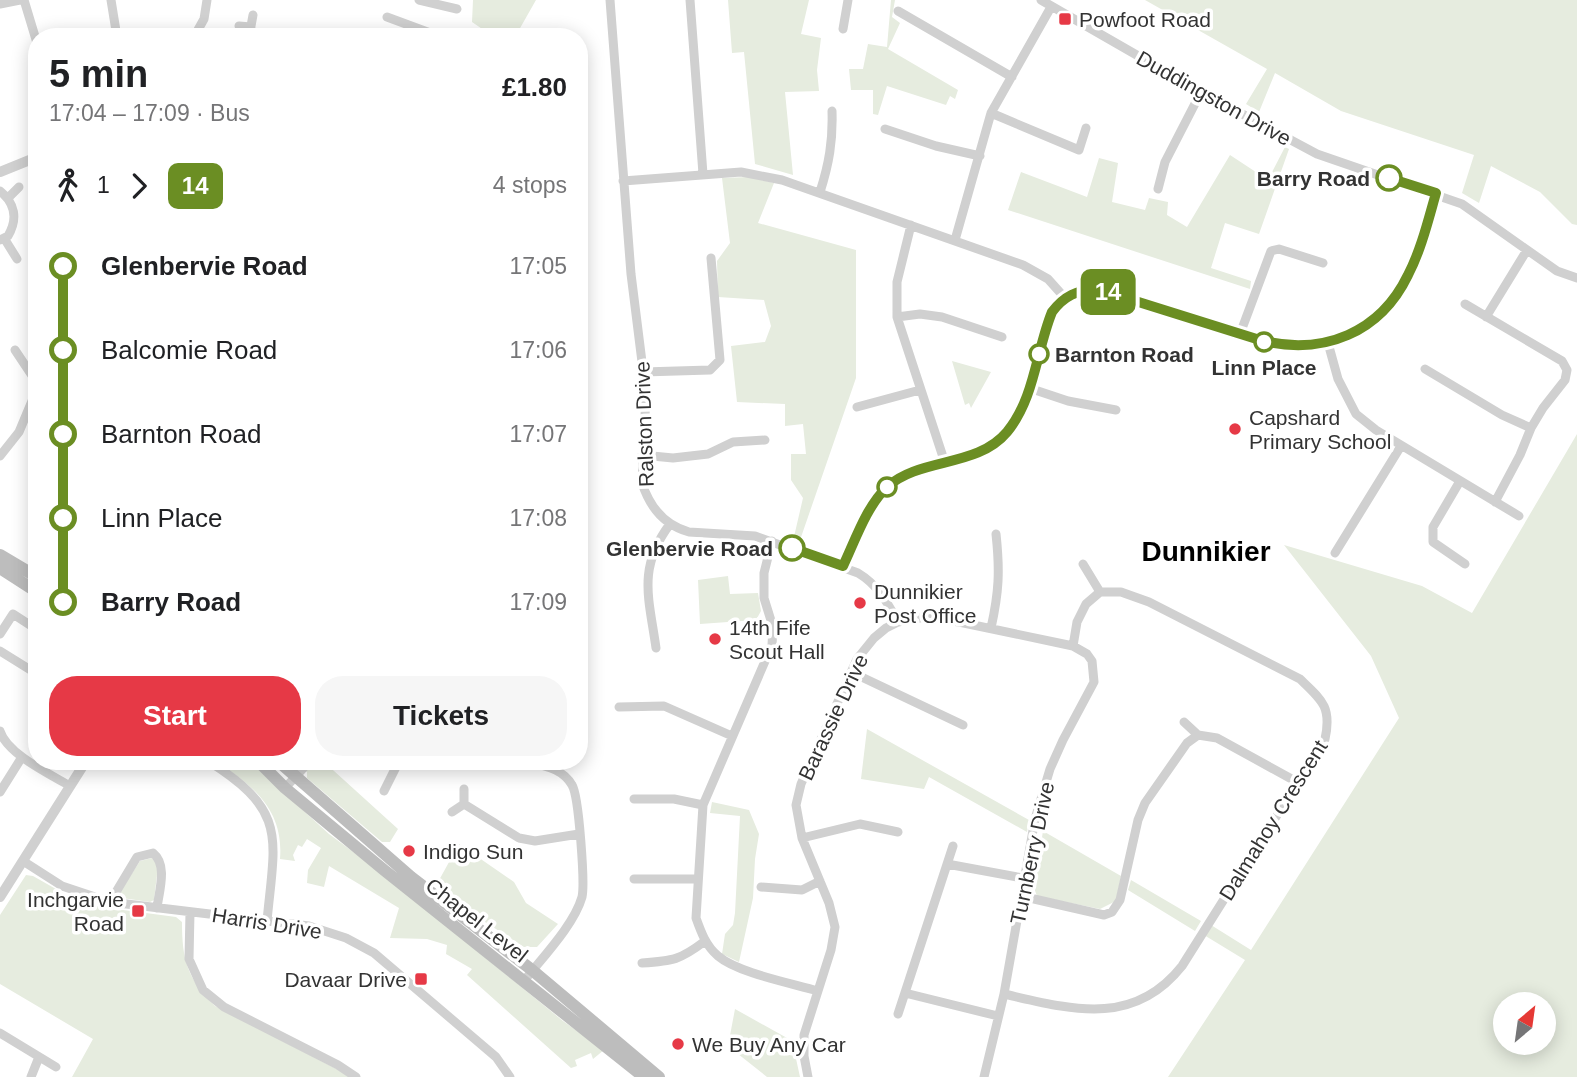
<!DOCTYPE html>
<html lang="en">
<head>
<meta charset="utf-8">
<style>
	:root { --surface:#fff; --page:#f6f6f6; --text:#202124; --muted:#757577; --accent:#e63946 }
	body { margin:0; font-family:Arial,sans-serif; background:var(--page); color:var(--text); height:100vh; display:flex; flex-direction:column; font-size:26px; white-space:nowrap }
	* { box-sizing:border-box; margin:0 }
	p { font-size:23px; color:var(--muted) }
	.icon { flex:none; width:38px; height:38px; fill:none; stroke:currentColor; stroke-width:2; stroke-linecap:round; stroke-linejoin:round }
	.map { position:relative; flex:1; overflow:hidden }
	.panel { position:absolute; left:28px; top:28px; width:560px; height:742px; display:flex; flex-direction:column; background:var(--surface); border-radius:28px; box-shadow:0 4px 18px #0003 }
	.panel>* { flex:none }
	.badge { padding:0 14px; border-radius:10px; font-size:24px; line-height:46px }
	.needle { width:46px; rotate:29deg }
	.buttons { position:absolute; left:1493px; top:992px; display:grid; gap:14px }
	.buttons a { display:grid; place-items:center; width:63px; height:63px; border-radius:50%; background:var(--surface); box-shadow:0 4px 18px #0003; font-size:35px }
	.map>.badge { position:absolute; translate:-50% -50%; box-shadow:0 0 0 4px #fff }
	.legs { display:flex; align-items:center; gap:10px; height:77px; padding:0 21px; font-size:23px }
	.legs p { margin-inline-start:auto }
	.overview { display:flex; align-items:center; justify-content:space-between; height:119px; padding:0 21px }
	h1 { font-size:38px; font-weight:800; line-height:52px }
	.action { display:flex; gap:14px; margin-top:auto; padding:14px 21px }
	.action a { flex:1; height:80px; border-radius:28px; background:var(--accent); color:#fff; font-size:28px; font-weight:800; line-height:80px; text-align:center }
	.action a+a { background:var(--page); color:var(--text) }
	ul { padding:0 21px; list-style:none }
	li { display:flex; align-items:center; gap:24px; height:84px; font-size:26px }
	li i { display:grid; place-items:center; width:10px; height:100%; margin:0 9px; background:currentColor }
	li i::after { content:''; width:18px; height:18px; margin:-9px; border:5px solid; border-radius:50%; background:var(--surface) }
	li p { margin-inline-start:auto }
	li:first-child i { background:linear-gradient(#0000 50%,currentColor 0) }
	li:last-child i { background:linear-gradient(currentColor 50%,#0000 0) }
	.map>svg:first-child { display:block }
</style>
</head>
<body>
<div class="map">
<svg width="1577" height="1077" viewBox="0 0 1577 1077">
	<rect width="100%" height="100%" fill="#fff"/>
	<path fill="#e6ecdf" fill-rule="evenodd" d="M473,0H536L515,37H494L472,22Z
		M728,0H809L801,34L821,38L817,70L819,91L785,92L793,175L755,164L744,52L732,53Z
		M891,0H895L892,17L900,23L888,49L958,90L955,99L950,96L946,105L887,86L878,115L873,114V90H851L849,69H863L868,44L887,47Z
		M1145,0H1577V225L1572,224L1540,192L1491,166L1479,203L1462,193L1474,155L1341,111L1275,73L1259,112L1246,104L1267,69Z
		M1285,147L1289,149L1259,234L1225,223L1211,268L1251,281L1250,289L1008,210L1021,172L1087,197L1099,158L1118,163L1112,202L1145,210L1149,198L1168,202L1167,215L1187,227L1230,155L1268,180Z
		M749,177L774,183L758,223L856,250V378L799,543L793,541L803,498L791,480V454H806L803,424L785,426V404L737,402L731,346L765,342L771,326L764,300L718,297L717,261L730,243L722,178Z
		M952,361L991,372L971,408L969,403L965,405Z
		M1577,434V1077H1168L1245,960L1204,935L1211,925L1251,950L1399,718L1371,656L1284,545L1422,586L1472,613ZM1505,1004H1544V1043H1505Z
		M728,576L730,594L758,593L761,611L756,620L700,624L698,580Z
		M867,729L1029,820L1027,832L929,777L924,789L861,779Z
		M215,761H249L329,834L383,874L563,1021L604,1050L593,1059L591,1053L575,1060L577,1066L571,1068L467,975L472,969L446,954L447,945L427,939L390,938L399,908L329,866L324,887L307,883L308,870L321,848L307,839L302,847L298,845L293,855L295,861L280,859C284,810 253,785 215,761Z
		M291,761H323L398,829L390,842H382L307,778V772L296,763Z
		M712,802L749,810L759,834L755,859L753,898L739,962L722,954L725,934L733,925L735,913L740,816L710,813Z
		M1043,831L1121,876L1116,901L1100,909L1037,896L1034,888Z
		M459,844L514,882L526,903L558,924L537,947H524L485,922L440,885L438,882Z
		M152,858L158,866L154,900L150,902L122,898L118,895L140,861Z
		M26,875L33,876L77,901L108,908L176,917L182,922C182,960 187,978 215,1006L352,1077H72L93,1039L0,984V915Z
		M1131,880L1201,921L1195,931L1128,890Z
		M735,1009L796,1043L795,1054L800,1077H767L728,1046Z"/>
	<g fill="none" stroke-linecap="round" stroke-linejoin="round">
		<path stroke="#d0d0d0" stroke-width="9" d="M24,0L37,43
			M111,0L117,37
			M419,0L457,9
			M610,0L631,274L646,394L642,483C650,508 664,525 689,532L755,536L858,573C878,585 887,602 898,622
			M690,0L703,174
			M1041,0L1201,92L1317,154L1462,204L1557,271L1577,278
			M0,4L20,0
			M898,11L1012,77
			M387,17L441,37
			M239,26L251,27
			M843,29L848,0
			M194,37L204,19L207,0
			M249,37L253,15
			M991,113L1079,150L1086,128
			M885,129L936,146L980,156
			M623,181L741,172L782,180L1023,265L1048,279L1065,298
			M1158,189L1165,162L1201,92
			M0,191C15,203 18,219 8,236L0,240
			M820,192C829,164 833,141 832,111
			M8,198L19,187
			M911,225L897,282V317L945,463
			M4,238L17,259
			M955,240L991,113L1051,7
			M1465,304L1562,361L1567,370L1565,380L1543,408L1531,428L1520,455L1495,502
			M897,317L920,314L942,317L1002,337
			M1486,317L1527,250
			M1240,334L1271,251L1279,249L1323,263
			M1328,343L1338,379L1356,414L1376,430L1519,516
			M15,350L37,383
			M1425,369L1502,415L1531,428
			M643,372L710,370L720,360L711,258
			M1029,388L1068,401L1116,410
			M857,407L920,390
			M642,455L673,458L708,454L733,442L765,440
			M0,456L19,432L32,401L37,396
			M1460,481L1433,527V542L1465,564
			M772,541L764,573V598L773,627L772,645L703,805L696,918C701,932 706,946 718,956C738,973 791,983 818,991
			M1335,553L1401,446
			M1083,564L1100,592
			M843,566C855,541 866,507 887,487C920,456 976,467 1007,432C1028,409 1034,373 1042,343C1046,330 1048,315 1058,304C1069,293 1082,290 1097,289C1131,299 1165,309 1199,321C1224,329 1250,340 1276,344C1330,354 1380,327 1406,279C1420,253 1427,222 1436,193
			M991,628C999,592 1000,571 996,534
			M0,634L13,614L33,627
			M656,648C649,598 637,568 670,524
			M0,651L37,674
			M851,672L963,725
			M619,707L664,706L732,736
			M1184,722L1198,735
			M0,731C7,754 50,774 70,786
			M208,761C288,811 275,837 267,921
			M285,788L310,761
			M384,791L396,767V761
			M0,792L22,757
			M634,799H674L703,805
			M464,804L519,838L535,841L579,834
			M452,812L464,804V789
			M802,838L860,824L898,832
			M23,861L62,886L110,902L309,926L346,938L374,953L496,1057L510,1077
			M947,864L1023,878
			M634,879H697
			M761,887L802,890L820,881
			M1021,896L1104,915L1112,912L1120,900L1138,820L1145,803L1187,743L1198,735L1217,738L1297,782
			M110,902L137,857L153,853C168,865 159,891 157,908
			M190,912L189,959L203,990L224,1007L338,1065L356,1077
			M642,963C673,961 680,960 705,941
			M524,981C542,958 574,925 582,897C585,884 579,796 572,785C562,768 544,766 526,761
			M905,993L998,1016
			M1004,994C1070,1009 1133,1028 1182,966L1325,739C1332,707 1322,700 1300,679L1149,602L1121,592H1100L1086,604L1077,622L1073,646
			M898,1014L953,846
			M0,1033L56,1067
			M31,1077L39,1057
			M808,1077L804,1056V1035L831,950L835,927L829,903L802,838L796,805L801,784L857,659L874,638L886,628L898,622L925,617L959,622L1073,646L1087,654L1092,661L1094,682L1063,740L1050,769L1035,819L1004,994L984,1077"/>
		<path stroke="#d0d0d0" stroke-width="10" d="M0,172L37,157
			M0,897L86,761"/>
		<path stroke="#bdbdbd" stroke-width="12" d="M0,555L37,577
			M0,568L37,592
			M258,761L285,788L384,870L644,1077
			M278,761L411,877L532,970L659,1077"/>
	</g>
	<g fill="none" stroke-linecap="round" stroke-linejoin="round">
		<g stroke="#fff" stroke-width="16">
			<path id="line-1" d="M792,548L843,566C855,541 866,507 887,487C920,457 977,468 1007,432C1035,398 1036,351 1052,312C1064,296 1077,290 1097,289L1263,341C1324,355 1380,333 1408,275C1421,250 1428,221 1436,193L1389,178"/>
		</g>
		<use href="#line-1" stroke="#6b8e23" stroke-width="10"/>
	</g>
	<g fill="#e63946" stroke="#fff" stroke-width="2.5">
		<rect x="1058" y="12" width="14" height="14" rx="3.5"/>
		<circle cx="1235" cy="429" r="7"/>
		<circle cx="860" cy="603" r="7"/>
		<circle cx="715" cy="639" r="7"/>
		<circle cx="409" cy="851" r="7"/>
		<rect x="131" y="904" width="14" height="14" rx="3.5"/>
		<rect x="414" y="972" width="14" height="14" rx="3.5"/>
		<circle cx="678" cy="1044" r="7"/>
	</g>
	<g fill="#fff" stroke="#6b8e23" stroke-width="3.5">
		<circle cx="1389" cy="178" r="12"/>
		<circle cx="1264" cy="342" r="9"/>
		<circle cx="1039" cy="354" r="9"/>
		<circle cx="887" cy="487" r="9"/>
		<circle cx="792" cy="548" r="12"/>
	</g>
	<g text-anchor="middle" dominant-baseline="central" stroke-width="7" stroke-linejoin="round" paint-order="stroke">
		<g font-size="21" fill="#333" stroke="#fff" text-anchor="start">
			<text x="1079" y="19">Powfoot Road</text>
			<text x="1249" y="417">Capshard<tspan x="1249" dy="24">Primary School</tspan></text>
			<text x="874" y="591">Dunnikier<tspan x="874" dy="24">Post Office</tspan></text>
			<text x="729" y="627">14th Fife<tspan x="729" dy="24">Scout Hall</tspan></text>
			<text x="423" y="851">Indigo Sun</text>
			<text x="124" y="899" text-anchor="end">Inchgarvie<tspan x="124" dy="24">Road</tspan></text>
			<text x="407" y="979" text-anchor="end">Davaar Drive</text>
			<text x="692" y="1044">We Buy Any Car</text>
		</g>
		<g font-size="21" fill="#333" stroke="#fff">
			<text transform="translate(1214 98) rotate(29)">Duddingston Drive</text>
			<text transform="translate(644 424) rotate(-92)">Ralston Drive</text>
			<text transform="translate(833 717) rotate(-65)">Barassie Drive</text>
			<text transform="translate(1273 820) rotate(-58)">Dalmahoy Crescent</text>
			<text transform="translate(1032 853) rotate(-78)">Turnberry Drive</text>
			<text transform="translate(477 920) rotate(38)">Chapel Level</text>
			<text transform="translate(267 923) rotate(9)">Harris Drive</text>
		</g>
		<g font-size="21" font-weight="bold" fill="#333" stroke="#fff" text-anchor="end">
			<text x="1370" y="178">Barry Road</text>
			<text x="1055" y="354" text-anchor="start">Barnton Road</text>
			<text x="1264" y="367" text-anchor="middle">Linn Place</text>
			<text x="773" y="548">Glenbervie Road</text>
		</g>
		<g font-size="28" font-weight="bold" fill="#000" stroke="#fff">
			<text x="1206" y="551">Dunnikier</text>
		</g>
	</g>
</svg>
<div class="buttons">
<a><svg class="needle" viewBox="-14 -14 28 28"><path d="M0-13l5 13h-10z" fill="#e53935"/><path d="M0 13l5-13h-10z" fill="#757577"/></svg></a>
</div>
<b class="badge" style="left:1108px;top:292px;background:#6b8e23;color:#fff">14</b>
<section class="panel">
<div class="overview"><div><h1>5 min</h1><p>17:04 – 17:09 · Bus</p></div><b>£1.80</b></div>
<div class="legs"><svg class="icon" aria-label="walk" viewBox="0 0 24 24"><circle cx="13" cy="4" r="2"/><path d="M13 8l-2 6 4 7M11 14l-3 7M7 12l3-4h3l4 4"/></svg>1<svg class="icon" aria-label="forward" viewBox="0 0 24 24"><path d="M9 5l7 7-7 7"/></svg><b class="badge" style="background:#6b8e23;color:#fff">14</b><p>4 stops</p></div>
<ul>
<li><i style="color:#6b8e23"></i><b>Glenbervie Road</b><p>17:05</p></li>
<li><i style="color:#6b8e23"></i><span>Balcomie Road</span><p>17:06</p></li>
<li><i style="color:#6b8e23"></i><span>Barnton Road</span><p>17:07</p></li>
<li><i style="color:#6b8e23"></i><span>Linn Place</span><p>17:08</p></li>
<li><i style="color:#6b8e23"></i><b>Barry Road</b><p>17:09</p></li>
</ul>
<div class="action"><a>Start</a><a>Tickets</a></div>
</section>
</div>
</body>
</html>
